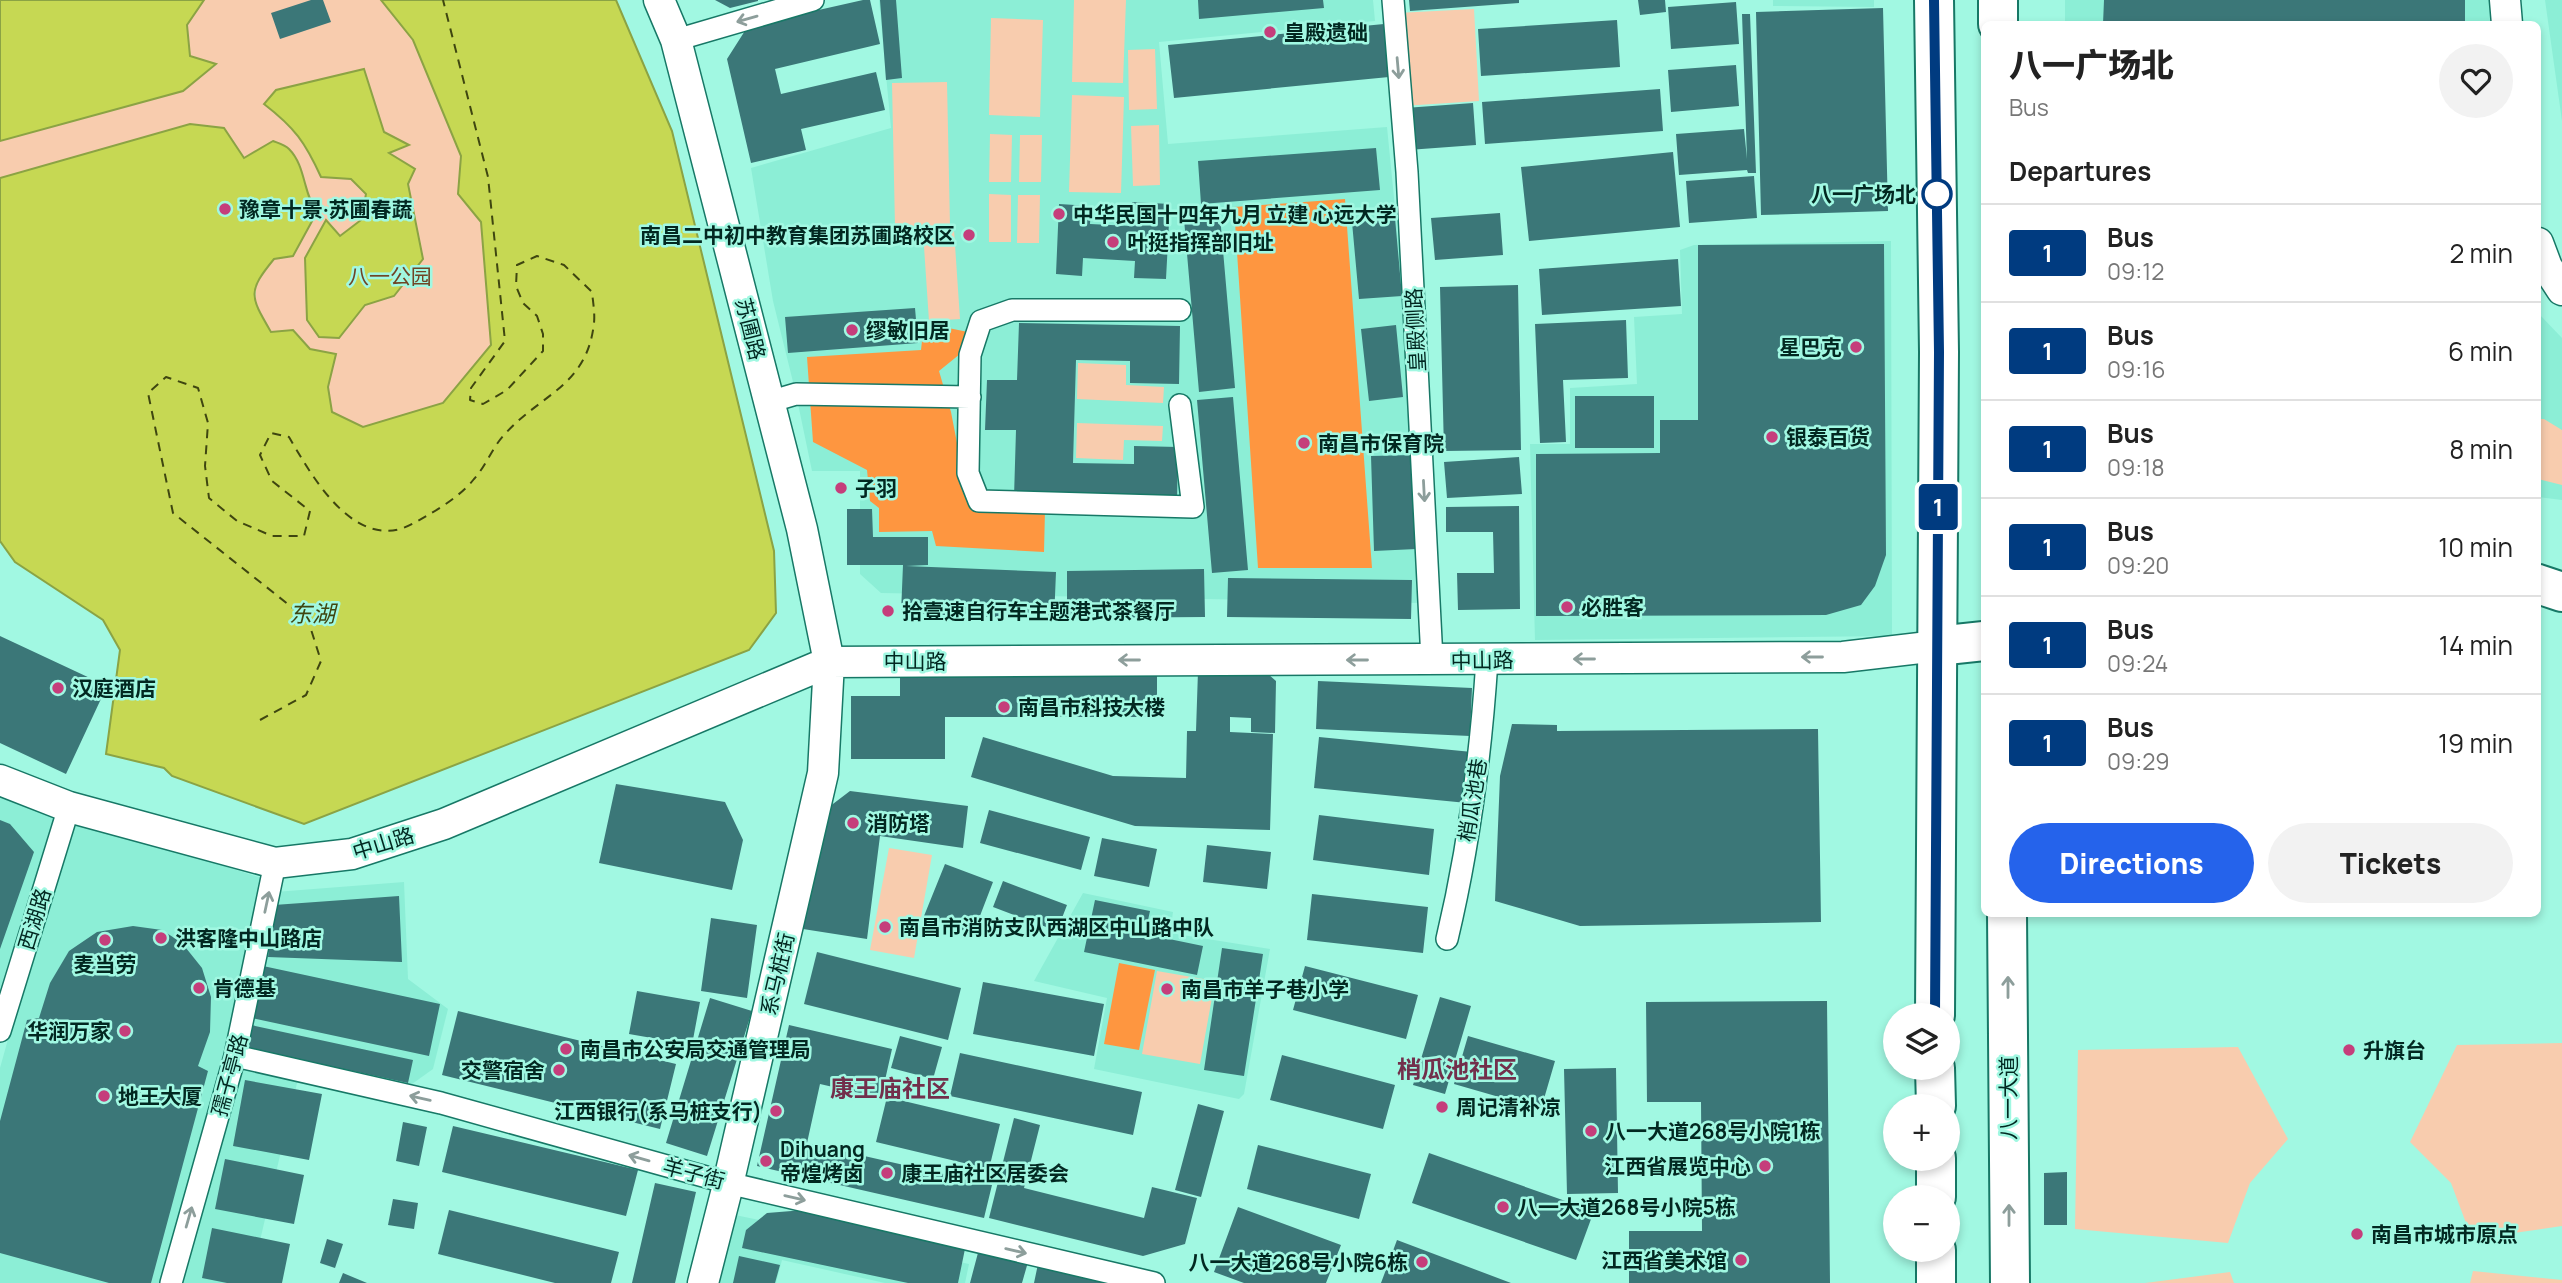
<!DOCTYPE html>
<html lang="en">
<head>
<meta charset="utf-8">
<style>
	:root { --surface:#fff; --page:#f2f2f2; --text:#222; --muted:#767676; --line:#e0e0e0; --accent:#2563eb }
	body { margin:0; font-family:Manrope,"Noto Sans SC",sans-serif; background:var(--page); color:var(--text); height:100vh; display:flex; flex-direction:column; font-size:26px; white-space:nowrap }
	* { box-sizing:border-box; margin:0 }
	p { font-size:23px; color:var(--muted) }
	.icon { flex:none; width:38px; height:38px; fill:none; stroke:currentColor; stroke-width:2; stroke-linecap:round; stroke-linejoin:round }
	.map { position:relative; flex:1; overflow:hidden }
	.sheet { position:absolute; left:1981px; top:21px; width:560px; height:896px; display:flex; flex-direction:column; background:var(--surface); border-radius:10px; box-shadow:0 4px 10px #0003 }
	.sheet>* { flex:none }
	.badge { padding:0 14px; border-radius:5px; font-size:24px; line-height:46px }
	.fabs { position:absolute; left:1883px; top:1003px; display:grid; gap:14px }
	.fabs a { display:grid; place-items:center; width:77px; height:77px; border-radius:50%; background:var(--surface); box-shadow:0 4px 10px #0003; font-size:35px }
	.map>.badge { position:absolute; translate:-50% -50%; box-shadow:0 0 0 4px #fff }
	h2 { padding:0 28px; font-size:26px; line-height:63px }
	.round { display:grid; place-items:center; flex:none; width:74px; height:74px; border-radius:37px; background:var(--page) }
	.head { display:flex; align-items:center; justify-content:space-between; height:119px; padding:0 28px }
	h1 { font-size:33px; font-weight:800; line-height:52px }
	.action { display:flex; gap:14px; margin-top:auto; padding:14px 28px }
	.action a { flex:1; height:80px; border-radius:42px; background:var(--accent); color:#fff; font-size:28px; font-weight:800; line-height:80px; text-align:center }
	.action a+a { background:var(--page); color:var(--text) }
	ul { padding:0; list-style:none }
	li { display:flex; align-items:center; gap:21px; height:98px; padding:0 28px; border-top:2px solid var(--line) }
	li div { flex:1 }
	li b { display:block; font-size:26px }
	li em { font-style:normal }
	li .badge { min-width:77px; font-weight:700; text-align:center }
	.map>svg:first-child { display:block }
</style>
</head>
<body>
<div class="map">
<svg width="2562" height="1283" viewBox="0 0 2562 1283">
	<rect width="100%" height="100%" fill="#a1f8e2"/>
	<path fill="#8ceed6" d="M879,0H1373L1375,21L1159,42L1168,144L1387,127L1406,319L1420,603L881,593L860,574V471H812L796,394L773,301L751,168L891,128Z
		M1773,0H1874V7L1773,6Z
		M2065,0H2492L2493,24H2065Z
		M2545,0H2562V121Z
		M1891,241L1892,636L1535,640L1530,444H1570V388L1637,384L1634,317L1682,314L1680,250L1694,245Z
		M2538,313L2562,338V500L2538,497Z
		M0,798L55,815L0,989Z
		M70,817L265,879L227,1054L164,1283H0V1068Z
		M404,882L408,979L448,1009L433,1069L391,1099L298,1079L250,1283H182L239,1066L275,892Z
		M1083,893L1173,912L1170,933L1270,949L1244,1094L1239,1099L1094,1069L1107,998L1034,981Z
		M735,1215L969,1264L965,1283H885L782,1260L776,1283H720Z"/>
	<path fill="#f8ccae" d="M204,0H381L413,40L461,156L458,194L481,222L491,345L443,403L363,427L332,412L328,387L336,354L310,349L293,330L271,332L255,305L256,281L274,259L309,203L303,174L244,159L224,129L190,124L0,178V141L183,91L216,65L190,57L187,25Z
		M1074,0H1126L1123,83L1072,82Z
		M1474,9L1479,101L1403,106L1397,13Z
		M991,18L1043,20L1040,117L989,115Z
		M1155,49L1157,109L1129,110L1128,50Z
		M947,82L950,226L895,227L892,83Z
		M1072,95L1124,97L1121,193L1069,192Z
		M1159,125L1160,185L1133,186L1131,126Z
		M990,134L1012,135L1011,182H989Z
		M1020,135H1042L1041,182H1019Z
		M989,194L1011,195V242H989Z
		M1018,195H1040L1039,243H1017Z
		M954,230L960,319L929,321L923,232Z
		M1078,363L1126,365V385L1164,387L1163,403L1077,399Z
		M2538,419H2544L2562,430V485L2538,479Z
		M1077,423L1163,426L1162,441L1124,440L1123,460L1076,458Z
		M889,848L932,855L914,958L870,950Z
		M1157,971L1215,981L1200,1064L1142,1054Z
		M2562,1043V1226L2472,1239L2451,1183L2410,1142L2457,1045Z
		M2238,1047L2288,1139L2250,1183L2228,1243L2075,1229L2078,1050Z
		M2473,1271L2562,1280V1283H2470Z
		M2230,1272L2234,1283H2145Z"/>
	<path fill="#fe9640" d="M1345,199L1372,568H1258L1234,207Z
		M924,323L968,332L960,354L939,371L951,412L962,469L976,507L1045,510L1044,552L936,546L932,531L879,532V508L870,501L867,470L813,442L807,357L921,350Z
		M1119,963L1155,970L1139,1050L1104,1044Z"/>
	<path fill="#c6d853" stroke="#8ba344" stroke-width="2" d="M0,0H204L187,25L190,56L216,64L183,91L0,141Z
		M381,0H616L672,131L774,551L776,613L749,650L304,824L172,776L164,768L106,754L120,650L103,620L15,562L0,541V178L190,124L224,128L244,158L273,141C278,143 285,145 289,149C306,166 303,194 317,212L293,256L274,259C247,292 250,296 271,332L293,330L310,349L336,354L328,387L332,412L363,427L443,403L491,345L481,222L458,194L461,156L413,40Z
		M364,69L384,132L409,145L389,153L415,169L408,184L423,259L394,296L365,305L339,338L319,337L307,320L305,258L326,220L340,236L361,220L366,194L351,179L321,177C305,142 295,128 264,104L276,90Z"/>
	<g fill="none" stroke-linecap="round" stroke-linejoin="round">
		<path stroke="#3f4610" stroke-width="2" stroke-dasharray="9 7" stroke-linecap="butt" d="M260,720L306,695L321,661L308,620L173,513L148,393L166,377L198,388L208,423L205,466L209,498L237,521L272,536H304L310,511L272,481L260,455L271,433L289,437C310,473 349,543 400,529C410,526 419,520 428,515C444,506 463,493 474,479C486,466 492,448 504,435C540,394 587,387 594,323C595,313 593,302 592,292L564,265L537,256L517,265L516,286L523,303L537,316L543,334V351L507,390L483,404L470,400L471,388L505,341L488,177L443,0"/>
	</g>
	<path fill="#3b7778" d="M311,0H323L331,22L280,39L271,13Z
		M715,0H758V1L730,8Z
		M863,0H870L880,44L775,69L781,94L876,72L885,110L801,129L806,150L751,163L727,59L748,26Z
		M880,0H896L902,78L886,80Z
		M1198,0H1323L1324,8L1199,19Z
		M1409,0H1519V3L1410,11Z
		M1638,0H1665L1666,12L1640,15Z
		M2104,0H2465V24H2103Z
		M1736,2L1739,44L1671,49L1668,7Z
		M1883,8L1888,211L1761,215L1756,12Z
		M1742,14H1750L1756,173H1748L1747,170L1679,175L1676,134L1744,129L1747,159Z
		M1617,20L1620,67L1481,76L1478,29Z
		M1384,24L1389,77L1174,98L1168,45Z
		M1736,65L1739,106L1671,112L1668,70Z
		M1660,89L1663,131L1485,144L1482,102Z
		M1473,103L1476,145L1408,150L1405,108Z
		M1376,148L1380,190L1201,204L1198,161Z
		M1673,152L1680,227L1529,241L1521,167Z
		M1754,176L1757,218L1689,223L1686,181Z
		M1132,202L1170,204L1166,279L1134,278L1135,261L1083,258L1082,276L1056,274L1059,204L1091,206L1090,224L1131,226Z
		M1500,213L1503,255L1435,260L1431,218Z
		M1220,216L1235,388L1199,392L1184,219Z
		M1395,218L1402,296L1359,299L1352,222Z
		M1884,244L1886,555L1875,586L1861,605L1826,615L1536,616V454L1660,453V420H1698V245Z
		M1678,259L1681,306L1542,315L1539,269Z
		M1518,285L1521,450L1444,451L1440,287Z
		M915,308L918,343L788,353L785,317Z
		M1626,320L1628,378L1563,380L1566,442L1540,443L1535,324Z
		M1019,323L1180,326L1179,384L1130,383V361L1076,360L1073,463L1134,464V446L1178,447L1177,501L1014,497L1016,430H985L987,380H1017Z
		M1396,325L1403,397L1369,401L1361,329Z
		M1575,396H1654V448H1575Z
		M1233,397L1248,570L1212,573L1197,400Z
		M1412,455L1416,549L1374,551L1371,456Z
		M1519,457L1522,494L1447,498L1444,462Z
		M1519,506L1520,609L1458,610L1457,573H1494L1493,532H1446V507Z
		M847,509H872L873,537H928V565L906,566L1056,572L1054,620L901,613L903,565H847Z
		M1204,569L1205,617L1067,618V571Z
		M1228,578L1412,580L1411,619L1227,617Z
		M0,636L107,686L66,774L0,743Z
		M1198,671L1268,674L1276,681L1275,733L1251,732V718L1230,717V732L1273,734L1270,830L1135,826L971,777L983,737L1113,776L1186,778L1187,731H1196Z
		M900,672H1157V717H945V759H851V696H900Z
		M1318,681L1472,688L1470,736L1316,729Z
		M1512,724L1557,725V731L1818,729L1821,922L1580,926L1495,901L1500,776Z
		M1319,737L1472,752L1467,803L1314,788Z
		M616,784L725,802L743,840L732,890L599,863Z
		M850,791L968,806L963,848L880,836L867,939L803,929L825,810Z
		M989,810L1090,837L1081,870L980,843Z
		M1319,815L1434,829L1429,875L1313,860Z
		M0,820L10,824L34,852L0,949Z
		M1102,838L1157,849L1149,887L1094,876Z
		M1207,845L1271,852L1267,889L1203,882Z
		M945,864L993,882L973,934L924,916Z
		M1003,881L1067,905L1057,931L993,907Z
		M1312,894L1428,907L1423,953L1307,940Z
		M399,896L402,962L268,957L274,905Z
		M1095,900L1150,911L1145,934L1203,946L1197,975L1084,952Z
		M711,918L757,925L747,998L701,991Z
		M133,926L162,930L182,943L202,968L211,997L210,1032L198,1066L208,1071L151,1283H109L0,1253V1121L27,1020L39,1018L50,983L69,951L97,932Z
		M1222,948L1263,954L1244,1076L1204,1070Z
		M817,952L961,988L948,1040L804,1004Z
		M263,966L440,1004L429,1056L252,1018Z
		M1305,966L1418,995L1406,1039L1293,1010Z
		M983,982L1104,1004L1094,1056L973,1034Z
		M637,991L700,1002L692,1045L629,1034Z
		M1440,997L1471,1006L1445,1094L1413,1085Z
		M710,998L752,1011L707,1156L666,1143Z
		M1827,1001L1830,1283H1629V1231H1702L1701,1102H1647L1646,1002Z
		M458,1011L676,1064L660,1129L442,1075Z
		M251,1025L413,1060L408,1083L246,1048Z
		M789,1025L892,1049L881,1098L820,1084L807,1143L992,1185L984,1218L757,1166Z
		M900,1036L942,1047L933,1079L891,1068Z
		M1468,1036L1555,1061L1541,1109L1454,1084Z
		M960,1053L1142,1092L1133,1135L950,1096Z
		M1282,1055L1395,1085L1383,1129L1270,1100Z
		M1616,1068L1618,1193L1567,1194L1564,1069Z
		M245,1080L322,1094L309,1160L233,1146Z
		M887,1097L1000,1124L989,1169L876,1142Z
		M1198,1104L1224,1111L1201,1197L1175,1190Z
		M1014,1118L1040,1125L1024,1188L1144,1218L1152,1187L1197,1198L1185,1244L1143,1256L989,1218Z
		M403,1122L427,1127L419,1166L396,1161Z
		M453,1126L638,1170L626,1216L442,1172Z
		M1258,1145L1371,1174L1359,1219L1247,1189Z
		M1429,1153L1594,1211L1576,1260L1412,1203Z
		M225,1159L304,1175L294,1224L215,1209Z
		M2067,1172V1225H2044V1173Z
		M655,1183L696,1192L675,1283H632Z
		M393,1199L418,1203L414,1229L388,1225Z
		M1238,1207L1341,1245L1326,1283H1244L1214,1272Z
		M449,1210L619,1252L611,1283H555L438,1254Z
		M804,1210L966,1244L958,1283H908L742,1248L746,1230L767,1213Z
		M212,1228L290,1244L282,1283H227L202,1278Z
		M327,1239L343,1244L335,1268L320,1263Z
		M1397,1240L1511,1283H1381Z
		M979,1249L1028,1262L1022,1283H970Z
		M739,1256L780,1265L775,1283H733Z
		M1038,1264L1112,1283H1034Z
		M343,1273L367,1283H339Z"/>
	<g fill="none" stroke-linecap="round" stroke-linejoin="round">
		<g stroke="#177866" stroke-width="24">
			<path id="street" d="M1393,0L1407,172L1432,660
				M676,40L813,0
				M1180,310H1012L981,321L970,355L968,473L979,501L1193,507L1180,405
				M769,402L796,394L970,397
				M1447,939C1469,847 1481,753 1487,660
				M0,1031L69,807
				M235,1056L441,1103L728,1183L1154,1283
				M171,1283L235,1056L275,863"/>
		</g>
		<g stroke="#177866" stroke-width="33">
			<path id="secondary" d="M659,0L676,40L802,529L829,662L823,773L726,1193L703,1283
				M2505,0L2507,24
				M2538,243L2547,267L2562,290
				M0,780L69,807L275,863L352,854L444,824L829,662L1843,657L1937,646"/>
		</g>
		<g stroke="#177866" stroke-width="42">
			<path id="highway" d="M1934,0L1939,352L1935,1015
				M1998,0V24
				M2538,584L2562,592
				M1937,646L1984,641
				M2007,914L2010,1283
				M1935,1068L1936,1106
				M1936,1158V1197
				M1936,1250V1283"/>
		</g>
		<use href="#street" stroke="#fff" stroke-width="21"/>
		<use href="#secondary" stroke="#fff" stroke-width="30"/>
		<use href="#highway" stroke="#fff" stroke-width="38"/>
	</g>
	<defs><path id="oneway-shaft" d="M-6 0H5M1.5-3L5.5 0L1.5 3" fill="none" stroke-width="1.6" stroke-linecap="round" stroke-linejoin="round" transform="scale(1.75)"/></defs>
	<g stroke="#8d9e9b">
		<use href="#oneway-shaft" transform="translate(747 19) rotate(164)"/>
		<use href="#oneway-shaft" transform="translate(1398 68) rotate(85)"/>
		<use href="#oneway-shaft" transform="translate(1424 491) rotate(87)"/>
		<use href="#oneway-shaft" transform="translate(1812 657) rotate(180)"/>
		<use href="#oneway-shaft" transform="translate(1584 659) rotate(180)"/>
		<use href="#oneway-shaft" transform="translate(1129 660) rotate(180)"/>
		<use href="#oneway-shaft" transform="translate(1357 660) rotate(-180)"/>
		<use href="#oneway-shaft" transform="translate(267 902) rotate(-78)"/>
		<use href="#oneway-shaft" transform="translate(2008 987) rotate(-90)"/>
		<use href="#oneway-shaft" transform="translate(420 1098) rotate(-167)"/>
		<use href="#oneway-shaft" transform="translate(639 1158) rotate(-164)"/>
		<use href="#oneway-shaft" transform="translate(795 1198) rotate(13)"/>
		<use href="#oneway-shaft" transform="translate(2009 1215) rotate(-90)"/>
		<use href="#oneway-shaft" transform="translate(189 1217) rotate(-74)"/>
		<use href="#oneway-shaft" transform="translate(1016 1251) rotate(13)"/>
	</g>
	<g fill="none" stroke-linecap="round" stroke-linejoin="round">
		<g stroke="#fff" stroke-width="16">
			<path id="line" d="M1934,0L1939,352L1935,1015"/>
		</g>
		<use href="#line" stroke="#003b80" stroke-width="10"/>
	</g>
	<g fill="#c53e7b" stroke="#a1f8e2" stroke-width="2.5">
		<circle cx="1270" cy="32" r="7"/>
		<circle cx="225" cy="209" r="7"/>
		<circle cx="1059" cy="214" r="7"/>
		<circle cx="969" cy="235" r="7"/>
		<circle cx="1113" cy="242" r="7"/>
		<circle cx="852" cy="330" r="7"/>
		<circle cx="1856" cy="347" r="7"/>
		<circle cx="1772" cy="437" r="7"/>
		<circle cx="1304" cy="443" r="7"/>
		<circle cx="841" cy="488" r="7"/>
		<circle cx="1567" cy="607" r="7"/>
		<circle cx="888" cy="611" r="7"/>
		<circle cx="58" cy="688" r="7"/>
		<circle cx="1004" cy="707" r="7"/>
		<circle cx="853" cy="823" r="7"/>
		<circle cx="885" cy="927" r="7"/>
		<circle cx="161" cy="938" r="7"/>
		<circle cx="105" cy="940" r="7"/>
		<circle cx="199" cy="988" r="7"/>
		<circle cx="1167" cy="989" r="7"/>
		<circle cx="125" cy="1031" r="7"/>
		<circle cx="566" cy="1049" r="7"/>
		<circle cx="2349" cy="1050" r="7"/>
		<circle cx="559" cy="1070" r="7"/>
		<circle cx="104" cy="1096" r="7"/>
		<circle cx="1442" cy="1107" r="7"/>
		<circle cx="776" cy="1111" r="7"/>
		<circle cx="1591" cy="1131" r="7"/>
		<circle cx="766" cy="1161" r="7"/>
		<circle cx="1765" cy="1166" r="7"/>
		<circle cx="887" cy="1173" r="7"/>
		<circle cx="1503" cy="1207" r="7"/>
		<circle cx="2357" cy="1234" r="7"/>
		<circle cx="1741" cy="1260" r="7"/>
		<circle cx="1422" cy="1262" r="7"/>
	</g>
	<circle fill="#fff" stroke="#003b80" stroke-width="3.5" cx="1937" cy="194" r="14"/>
	<g text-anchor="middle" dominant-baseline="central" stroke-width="5" stroke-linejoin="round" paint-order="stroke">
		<g font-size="21" font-weight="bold" fill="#022821" stroke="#a1f8e2" text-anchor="start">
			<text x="1284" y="32">皇殿遗础</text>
			<text x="239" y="209">豫章十景·苏圃春蔬</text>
			<text x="1073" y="214">中华民国十四年九月 立建 心远大学</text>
			<text x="955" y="235" text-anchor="end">南昌二中初中教育集团苏圃路校区</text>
			<text x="1127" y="242">叶挺指挥部旧址</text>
			<text x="866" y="330">缪敏旧居</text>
			<text x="1842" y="347" text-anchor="end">星巴克</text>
			<text x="1786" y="437">银泰百货</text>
			<text x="1318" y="443">南昌市保育院</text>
			<text x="855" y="488">子羽</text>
			<text x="1581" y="607">必胜客</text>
			<text x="902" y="611">拾壹速自行车主题港式茶餐厅</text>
			<text x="72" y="688">汉庭酒店</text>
			<text x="1018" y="707">南昌市科技大楼</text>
			<text x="867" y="823">消防塔</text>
			<text x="899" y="927">南昌市消防支队西湖区中山路中队</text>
			<text x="175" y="938">洪客隆中山路店</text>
			<text x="105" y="964" text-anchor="middle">麦当劳</text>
			<text x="213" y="988">肯德基</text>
			<text x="1181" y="989">南昌市羊子巷小学</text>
			<text x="111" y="1031" text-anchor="end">华润万家</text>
			<text x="580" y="1049">南昌市公安局交通管理局</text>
			<text x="2363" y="1050">升旗台</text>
			<text x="545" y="1070" text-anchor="end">交警宿舍</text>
			<text x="118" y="1096">地王大厦</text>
			<text x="1456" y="1107">周记清补凉</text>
			<text x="762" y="1111" text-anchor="end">江西银行(系马桩支行)</text>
			<text x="1605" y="1131">八一大道268号小院1栋</text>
			<text x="780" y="1149">Dihuang<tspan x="780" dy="24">帝煌烤卤</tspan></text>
			<text x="1751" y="1166" text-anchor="end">江西省展览中心</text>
			<text x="901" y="1173">康王庙社区居委会</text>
			<text x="1517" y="1207">八一大道268号小院5栋</text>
			<text x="2371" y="1234">南昌市城市原点</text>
			<text x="1727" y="1260" text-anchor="end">江西省美术馆</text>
			<text x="1408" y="1262" text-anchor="end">八一大道268号小院6栋</text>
		</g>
		<g font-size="21" font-weight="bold" fill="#022821" stroke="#a1f8e2" text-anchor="end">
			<text x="1916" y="194">八一广场北</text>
		</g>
		<g font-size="21" fill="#704525" stroke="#a1f8e2">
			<text x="390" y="276">八一公园</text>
		</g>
		<g font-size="21" fill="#022821" stroke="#a1f8e2">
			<text transform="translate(751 329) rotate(76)">苏圃路</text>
			<text transform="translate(1415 330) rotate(-93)">皇殿侧路</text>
			<text transform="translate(1482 660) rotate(-1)">中山路</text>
			<text x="915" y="661">中山路</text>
			<text transform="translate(1472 800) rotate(-81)">梢瓜池巷</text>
			<text transform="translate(383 843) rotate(-17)">中山路</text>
			<text transform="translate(34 919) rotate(-73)">西湖路</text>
			<text transform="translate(777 974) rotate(-77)">系马桩街</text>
			<text transform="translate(229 1075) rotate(-75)">孺子亭路</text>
			<text transform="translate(2008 1098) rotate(-90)">八一大道</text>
			<text transform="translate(694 1173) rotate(15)">羊子街</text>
		</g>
		<g font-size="23" font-style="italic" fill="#3f4610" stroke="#a1f8e2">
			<text x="312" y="613">东湖</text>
		</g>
		<g font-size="24" font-weight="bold" fill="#722f4b" stroke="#a1f8e2">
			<text x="1457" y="1068">梢瓜池社区</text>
			<text x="890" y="1087">康王庙社区</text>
		</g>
	</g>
</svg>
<div class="fabs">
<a><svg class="icon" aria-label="layers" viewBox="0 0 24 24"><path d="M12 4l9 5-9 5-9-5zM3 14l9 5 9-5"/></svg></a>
<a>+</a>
<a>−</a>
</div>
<b class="badge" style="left:1938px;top:507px;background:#003b80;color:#fff">1</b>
<section class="sheet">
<div class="head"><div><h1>八一广场北</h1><p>Bus</p></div><a class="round"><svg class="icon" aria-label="heart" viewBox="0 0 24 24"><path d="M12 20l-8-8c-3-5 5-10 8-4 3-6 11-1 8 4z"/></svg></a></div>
<h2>Departures</h2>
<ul>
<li><span class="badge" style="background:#003b80;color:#fff">1</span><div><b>Bus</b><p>09:12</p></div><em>2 min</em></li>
<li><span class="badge" style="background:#003b80;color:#fff">1</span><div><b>Bus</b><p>09:16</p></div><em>6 min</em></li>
<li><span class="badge" style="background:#003b80;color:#fff">1</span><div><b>Bus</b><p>09:18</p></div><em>8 min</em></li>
<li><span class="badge" style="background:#003b80;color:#fff">1</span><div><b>Bus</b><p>09:20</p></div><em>10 min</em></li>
<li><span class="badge" style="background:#003b80;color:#fff">1</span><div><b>Bus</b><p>09:24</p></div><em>14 min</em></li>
<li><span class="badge" style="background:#003b80;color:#fff">1</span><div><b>Bus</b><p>09:29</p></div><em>19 min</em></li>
</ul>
<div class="action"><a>Directions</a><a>Tickets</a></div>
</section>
</div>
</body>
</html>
